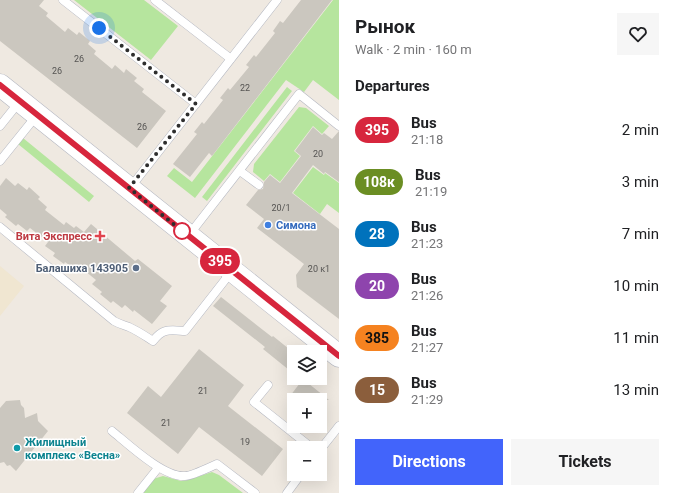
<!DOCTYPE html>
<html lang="en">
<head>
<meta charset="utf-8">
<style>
	:root { --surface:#fff; --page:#f6f6f6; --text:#202124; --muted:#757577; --accent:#4264fb }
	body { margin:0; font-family:Roboto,sans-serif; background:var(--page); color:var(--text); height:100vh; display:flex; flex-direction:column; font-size:15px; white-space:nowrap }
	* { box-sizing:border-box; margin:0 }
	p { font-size:13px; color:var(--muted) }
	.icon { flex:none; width:22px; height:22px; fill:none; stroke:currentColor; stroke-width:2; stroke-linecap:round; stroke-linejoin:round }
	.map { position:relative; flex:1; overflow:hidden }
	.panel { display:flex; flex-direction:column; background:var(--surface); width:336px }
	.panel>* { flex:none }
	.badge { padding:0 8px; border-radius:13px; font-size:14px; line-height:26px }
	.tools { position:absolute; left:287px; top:345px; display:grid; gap:8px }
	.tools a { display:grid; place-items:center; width:40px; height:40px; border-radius:0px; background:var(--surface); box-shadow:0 4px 16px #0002; font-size:20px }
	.you { position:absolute; width:20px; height:20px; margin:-10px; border:3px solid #fff; border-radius:50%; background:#1a73e8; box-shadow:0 0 0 6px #1a73e833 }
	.map>.badge { position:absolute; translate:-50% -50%; box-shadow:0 0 0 2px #fff }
	h2 { padding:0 16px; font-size:15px; line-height:36px }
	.round { display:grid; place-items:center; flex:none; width:42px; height:42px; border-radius:0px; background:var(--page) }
	.overview { display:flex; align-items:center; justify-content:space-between; height:68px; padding:0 16px }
	h1 { font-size:19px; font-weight:700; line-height:30px }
	.button { display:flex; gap:8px; margin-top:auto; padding:8px 16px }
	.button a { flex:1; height:46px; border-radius:0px; background:var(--accent); color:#fff; font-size:16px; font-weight:700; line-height:46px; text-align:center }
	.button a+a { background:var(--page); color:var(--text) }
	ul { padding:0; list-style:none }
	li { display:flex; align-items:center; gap:12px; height:52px; padding:0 16px }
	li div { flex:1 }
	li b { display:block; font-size:15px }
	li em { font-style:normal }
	li .badge { min-width:44px; font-weight:700; text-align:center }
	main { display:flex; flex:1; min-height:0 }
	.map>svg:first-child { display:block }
</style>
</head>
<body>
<main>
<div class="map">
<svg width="339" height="493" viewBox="0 0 339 493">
	<rect width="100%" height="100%" fill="#efe9e1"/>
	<path fill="#f0e6d1" d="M0,266L24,286L0,316Z"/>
	<path fill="#b6e59e" d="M74,0H144L178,26L151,60Z
		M333,0H339V100L313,80L304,92L286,80L195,198L167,176L174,168L192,182Z
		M287,87L292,91L207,201L202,197Z
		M299,107L306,108L329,126L322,134L313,126L294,151L300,156L280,182L270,174L264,181L253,172L254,164Z
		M23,138L94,196L89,202L18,144Z
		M313,167L324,175L325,173L339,183V213L327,204L320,214L293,193Z
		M212,472L219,475L243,493H142L153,479L163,476L181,481L188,480Z"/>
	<path fill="#cbc7bf" d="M0,0H44L39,6L48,13L46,16L65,32L68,28L77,35L79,32L90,41L88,44L96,51L94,54L112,69L115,65L124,73L126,69L137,78L134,81L144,89L142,92L166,111L137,148L0,41Z
		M301,0H332L212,156L209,153L190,177L173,164L197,134L194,132L202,122L204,124L223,100L220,98L228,88L230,90L249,67L246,65L254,55L256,57L275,33L273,31L280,21L283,23Z
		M313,127L322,135L324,133L332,139L339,131V182L325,172L324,174L313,165L292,193L339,229V319L297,287L296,275L304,264L257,228L264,219L246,205L258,190L263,189L264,182L270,175L280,183L301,156L295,151Z
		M6,178L15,186L18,183L27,190L29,187L40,197L38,199L47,207L45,210L64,225L66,222L74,228L76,226L84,232L91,224L135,261L138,259L172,286L160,301L167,306L152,324L134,310L133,312L125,305L122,308L113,301L111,303L100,294L102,292L92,284L96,280L79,266L76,270L65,262L64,264L53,256L55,253L45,246L48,242L30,228L27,231L18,224L16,226L5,217L7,215L0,209V186Z
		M221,297L272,337L273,336L294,353V374L263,349L265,347L213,306Z
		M199,349L244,385L228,406L283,449L262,476L199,427L178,454L127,413L148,386L161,397Z
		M303,379L329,400H287Z
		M20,400L21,405L24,408L25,418L37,413L38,421L48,431L16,471L10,465L7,466L4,462L0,463V408L6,401Z"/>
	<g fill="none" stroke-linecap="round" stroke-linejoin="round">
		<g stroke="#b4b7c1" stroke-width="9">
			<path id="service" d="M63,0L196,104
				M155,0L231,59
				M0,126L20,101
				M0,161L37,115
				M240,171L259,185
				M130,188L277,0
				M0,227L114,321C119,324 124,325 129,327C138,331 145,336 153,341C163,328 169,330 185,331L232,271
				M189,235L299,94L339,126
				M268,385L254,402L312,448
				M112,431C128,444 164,478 185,476C192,476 210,467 217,464L255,493
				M320,450L339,426
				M138,493L158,468
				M287,493L301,474"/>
		</g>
		<g stroke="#b4b7c1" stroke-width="23">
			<path id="secondary" d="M0,85L339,356"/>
		</g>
		<use href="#service" stroke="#fff" stroke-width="8"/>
		<use href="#secondary" stroke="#fff" stroke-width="22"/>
	</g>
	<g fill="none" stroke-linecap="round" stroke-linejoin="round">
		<g stroke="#fff" stroke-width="9">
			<path id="line" d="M0,85L339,356"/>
		</g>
		<use href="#line" stroke="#d7263d" stroke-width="6"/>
		<path stroke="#2e2e2e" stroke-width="4" stroke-dasharray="0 7.2" d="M99,28L196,104L129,188L182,231"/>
	</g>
	<circle fill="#3f7fe0" stroke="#fff" stroke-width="1.5" cx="268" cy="225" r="4"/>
	<circle fill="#fff" stroke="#d7263d" stroke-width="2" cx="182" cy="231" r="8"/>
	<path fill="#e0444e" stroke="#fff" stroke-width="1.5" d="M98 230h4v4h4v4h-4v4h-4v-4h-4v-4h4z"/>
	<circle fill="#5c6f8a" stroke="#fff" stroke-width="1.5" cx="136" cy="268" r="4"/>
	<circle fill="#0f9aa8" stroke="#fff" stroke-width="1.5" cx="17" cy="448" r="4"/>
	<g text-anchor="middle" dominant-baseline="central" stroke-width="3" stroke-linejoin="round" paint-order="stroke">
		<g font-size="9" fill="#555452">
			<text x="79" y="59">26</text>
			<text x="57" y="71">26</text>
			<text x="245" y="88">22</text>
			<text x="142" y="127">26</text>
			<text x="318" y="154">20</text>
			<text x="281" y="208">20/1</text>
			<text x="319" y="269">20 к1</text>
			<text x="203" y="391">21</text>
			<text x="166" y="423">21</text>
			<text x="245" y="442">19</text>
		</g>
		<g font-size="11" font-weight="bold" fill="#366cbe" stroke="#fff" text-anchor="start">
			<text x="276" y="225">Симона</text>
		</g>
		<g font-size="11" font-weight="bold" fill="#be3a42" stroke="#fff" text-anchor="end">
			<text x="92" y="236">Вита Экспресс</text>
		</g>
		<g font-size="11" font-weight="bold" fill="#4e5e75" stroke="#fff" text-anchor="end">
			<text x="128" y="268">Балашиха 143905</text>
		</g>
		<g font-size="11" font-weight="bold" fill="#0d838f" stroke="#fff" text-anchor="start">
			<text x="25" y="442">Жилищный<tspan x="25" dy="13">комплекс «Весна»</tspan></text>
		</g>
	</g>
</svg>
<div class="tools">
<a><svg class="icon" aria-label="layers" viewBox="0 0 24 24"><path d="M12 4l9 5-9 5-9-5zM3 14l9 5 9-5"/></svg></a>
<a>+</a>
<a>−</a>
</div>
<div class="you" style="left:99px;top:28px"></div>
<b class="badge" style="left:220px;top:261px;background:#d7263d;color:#fff">395</b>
</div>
<section class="panel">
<div class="overview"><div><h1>Рынок</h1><p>Walk · 2 min · 160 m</p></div><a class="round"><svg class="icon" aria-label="heart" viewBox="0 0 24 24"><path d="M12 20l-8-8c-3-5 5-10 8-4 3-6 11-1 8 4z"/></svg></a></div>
<h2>Departures</h2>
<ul>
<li><span class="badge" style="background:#d7263d;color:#fff">395</span><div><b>Bus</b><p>21:18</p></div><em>2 min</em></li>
<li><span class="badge" style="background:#6b8e23;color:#fff">108к</span><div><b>Bus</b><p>21:19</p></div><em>3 min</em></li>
<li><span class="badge" style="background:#0072bc;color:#fff">28</span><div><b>Bus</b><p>21:23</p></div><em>7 min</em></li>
<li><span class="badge" style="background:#8e44ad;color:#fff">20</span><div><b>Bus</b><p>21:26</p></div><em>10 min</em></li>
<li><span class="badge" style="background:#f58220;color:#111">385</span><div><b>Bus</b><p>21:27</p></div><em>11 min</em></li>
<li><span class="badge" style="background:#8b5e3c;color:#fff">15</span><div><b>Bus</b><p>21:29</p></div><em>13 min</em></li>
</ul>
<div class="button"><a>Directions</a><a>Tickets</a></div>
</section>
</main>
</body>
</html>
